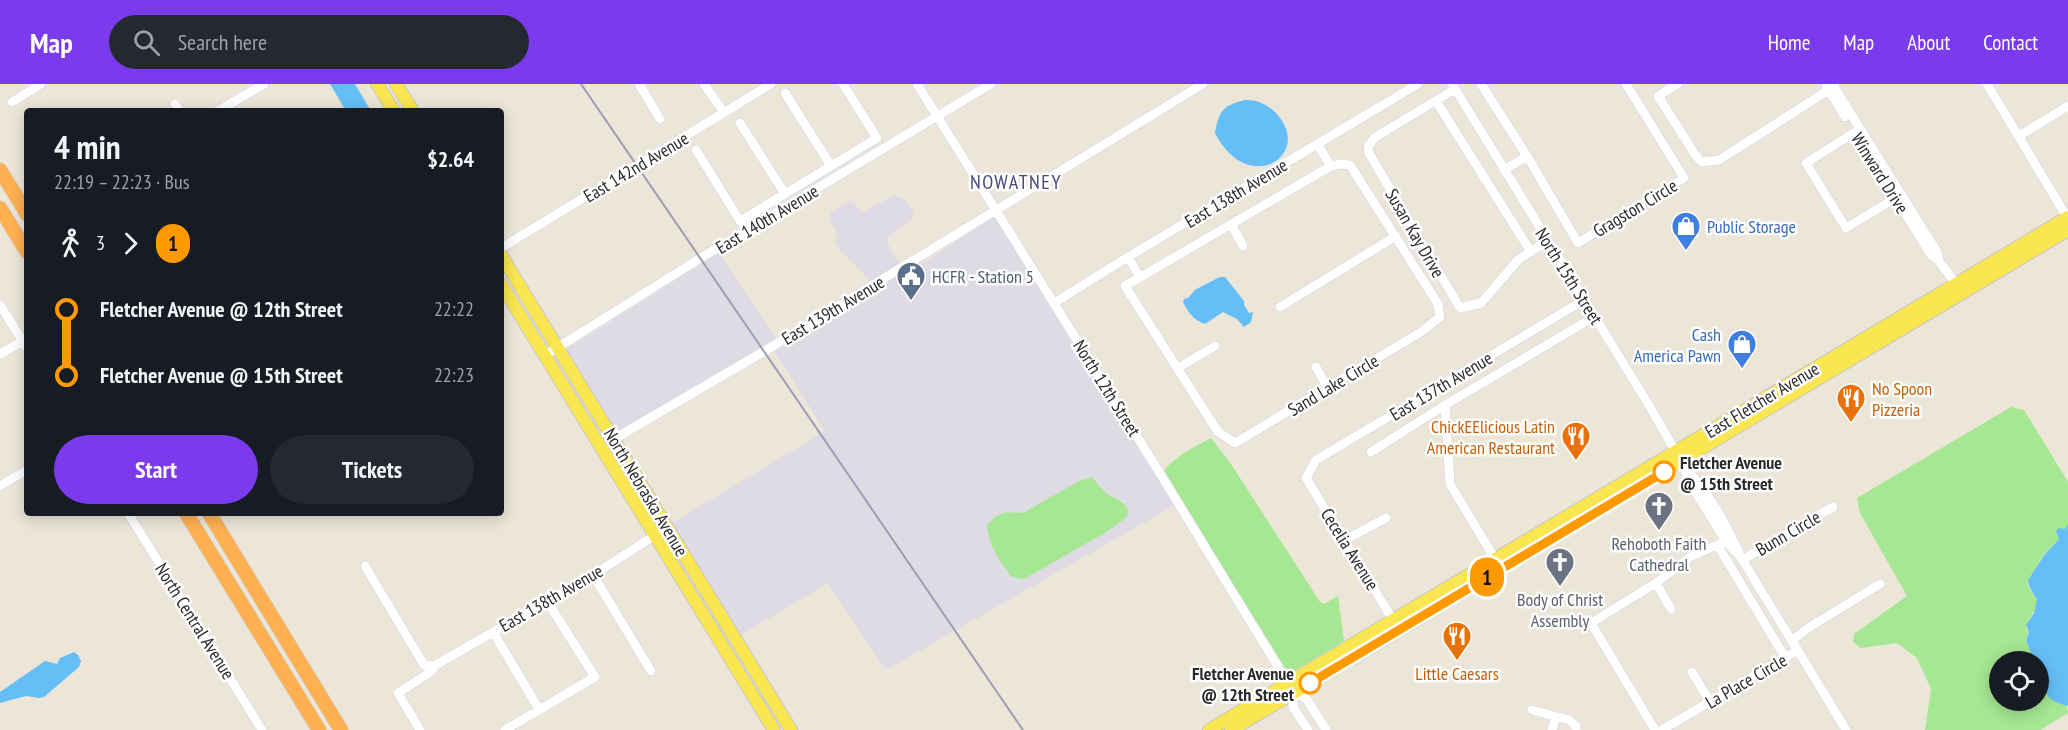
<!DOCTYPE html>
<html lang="en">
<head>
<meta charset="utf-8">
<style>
	:root { --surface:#171b24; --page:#242831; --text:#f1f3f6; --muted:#9ea1a6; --accent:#7c3aed }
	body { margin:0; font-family:"PT Sans Narrow",sans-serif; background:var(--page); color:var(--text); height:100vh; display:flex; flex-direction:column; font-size:22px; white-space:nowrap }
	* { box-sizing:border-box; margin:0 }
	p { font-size:20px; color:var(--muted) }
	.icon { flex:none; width:33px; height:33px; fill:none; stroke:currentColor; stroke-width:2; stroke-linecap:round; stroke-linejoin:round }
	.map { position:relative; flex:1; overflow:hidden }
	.sheet { position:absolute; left:24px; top:24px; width:480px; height:408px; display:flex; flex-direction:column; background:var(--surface); border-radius:6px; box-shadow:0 3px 15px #0003 }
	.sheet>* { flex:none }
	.badge { padding:0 12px; border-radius:20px; font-size:21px; line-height:39px }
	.fabs { position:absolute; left:1989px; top:567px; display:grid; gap:12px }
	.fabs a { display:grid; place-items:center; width:60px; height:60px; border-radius:50%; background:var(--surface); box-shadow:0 3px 15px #0003; font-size:30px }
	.map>.badge { position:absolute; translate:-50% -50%; box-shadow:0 0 0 3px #fff }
	.legs { display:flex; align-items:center; gap:9px; height:66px; padding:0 30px; font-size:20px }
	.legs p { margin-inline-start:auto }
	.headline { display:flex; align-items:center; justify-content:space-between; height:102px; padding:0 30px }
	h1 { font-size:33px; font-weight:700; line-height:45px }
	.cta { display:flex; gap:12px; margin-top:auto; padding:12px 30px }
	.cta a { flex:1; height:69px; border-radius:36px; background:var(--accent); color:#fff; font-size:24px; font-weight:700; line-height:69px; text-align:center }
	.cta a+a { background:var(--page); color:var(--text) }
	ul { padding:0 30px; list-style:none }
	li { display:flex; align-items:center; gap:21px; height:66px; font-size:22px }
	li i { display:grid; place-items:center; width:9px; height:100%; margin:0 8px; background:currentColor }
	li i::after { content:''; width:15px; height:15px; margin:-8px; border:4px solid; border-radius:50%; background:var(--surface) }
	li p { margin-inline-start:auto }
	li:first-child i { background:linear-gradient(#0000 50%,currentColor 0) }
	li:last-child i { background:linear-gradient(currentColor 50%,#0000 0) }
	header { display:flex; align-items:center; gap:36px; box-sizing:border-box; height:84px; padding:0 30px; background:var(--accent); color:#fff }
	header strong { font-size:28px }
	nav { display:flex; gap:33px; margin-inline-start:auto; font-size:21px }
	.search { width:420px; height:54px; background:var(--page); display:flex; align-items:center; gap:15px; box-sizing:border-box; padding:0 21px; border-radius:33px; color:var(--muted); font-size:22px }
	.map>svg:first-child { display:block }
</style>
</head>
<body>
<header>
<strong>Map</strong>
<div class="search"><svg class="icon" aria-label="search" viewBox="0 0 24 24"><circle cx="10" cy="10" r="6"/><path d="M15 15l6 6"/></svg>Search here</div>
<nav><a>Home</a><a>Map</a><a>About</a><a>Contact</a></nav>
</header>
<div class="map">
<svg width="2068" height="646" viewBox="0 0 2068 646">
	<rect width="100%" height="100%" fill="#ece6d9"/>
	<path fill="#dedbe4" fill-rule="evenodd" d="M894,111L905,116L913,126V133L886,156L900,180L871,198L835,160L837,150L831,137L830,129L851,117L863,128Z
		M996,132L1175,421L886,586L828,499L739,552L670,440L825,347L774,267L904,188L906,190ZM1079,397H1097L1105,409L1123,417L1127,433L1108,447L1024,495L1012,493L1006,428L1023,429Z
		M719,169L777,255L615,350L564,267Z"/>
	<path fill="#a5e792" d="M2011,323L2024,326L2068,398V440L2065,445H2058L2056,448L2059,455L2045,469L2028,496V502L2037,516C2037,527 2026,535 2026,546L2029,549L2026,556L2034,577L2000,578V616H2038L2039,589C2046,609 2046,615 2067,622L2068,629L2040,646H1925L1931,605L1917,574L1897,559L1861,564L1853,558L1854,550L1907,512L1860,429L1857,414Z
		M1211,354L1231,380L1320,518L1324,520L1338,512L1344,557L1289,590L1163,388C1175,372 1194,363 1211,354Z
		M1091,393C1097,398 1100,403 1105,408C1114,416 1119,412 1128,425L1127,433L1108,447L1024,495L1012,493C1000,478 988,461 987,441L995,433L1006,428L1023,429L1079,397Z"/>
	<path fill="#65bff6" d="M330,0H355L371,27H346Z
		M1245,16C1260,16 1271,22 1280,34C1310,73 1247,112 1215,49C1219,27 1223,21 1245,16Z
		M1220,193H1225L1244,217V221L1249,229L1253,228L1251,238L1244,243L1237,235L1223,228L1205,240C1194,236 1189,230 1183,218L1184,215L1188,214L1195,206L1204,201Z
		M2068,440V621L2067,622C2062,620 2056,619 2052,616C2042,608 2038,590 2038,578L2034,577L2026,556L2029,549L2026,541L2034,529L2037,516L2029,502L2028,496L2045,470L2059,455L2056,448L2058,444L2065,445Z
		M74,568L78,571L81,577L79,583L44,613L39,614L26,612L0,619V608L45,577L57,580L60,574Z"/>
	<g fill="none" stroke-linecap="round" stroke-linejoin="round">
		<g stroke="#cfd0e3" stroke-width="10">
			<path id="minor" d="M639,0L660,35
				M704,0L724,29
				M917,0L1161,391L1291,604
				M1452,0L1650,323L1681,377L1691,401L1727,459L1739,471
				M1481,0L1527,72L1578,159L1684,94L1626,0
				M1678,0L1658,12L1696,72L1702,78L1719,76L1835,2
				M1834,0L1836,6L1937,168L1939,177L1956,200
				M1987,0L2068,135
				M1826,1L1845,33
				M1455,5L1374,54L1368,63L1369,69L1460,224L1481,219L1519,175L1547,157
				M785,9L831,82
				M1436,17L1531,168
				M12,18L41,0
				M175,20L180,27
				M218,27L264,0
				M740,39L785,110
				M1860,45L1806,79L1846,144L1899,112
				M2019,52L2068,22
				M1317,60L1331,82
				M1864,62L1931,171L1938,175
				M696,66L740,137L745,141
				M1341,80L1350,81L1438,220L1440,233L1421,248L1235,359L1218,348L1125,202L1331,82Z
				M1504,86L1527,72
				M740,137L877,54L843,0
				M1231,140L1243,162
				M501,164L771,0
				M1128,173L1140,193
				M1054,219L1128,173L1418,0
				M0,221L27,264
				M1280,223L1396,152
				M0,270L23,257
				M544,272L699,175L991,0
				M1316,283L1327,303
				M1178,284L1215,262
				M1445,321L1450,400L1498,480
				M614,355L763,268L1203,0
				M1371,368L1445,321L1594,233
				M1688,387C1706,406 1722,433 1733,456C1737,463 1739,470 1743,477C1777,533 1812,589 1846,646
				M0,402L27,386
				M128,429L262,646
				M1345,456L1386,434
				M1718,462L1785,573
				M1742,476L1833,423
				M365,482L424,581L434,582
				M593,491L651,587
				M1656,499L1671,525
				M1393,536L1306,394L1316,376L1584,216
				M493,548L539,625
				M1793,556L1808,544L1880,500
				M434,582L593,491L668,443
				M1692,588L1710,618
				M1293,609L1306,614L1326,646
				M1293,609V623L1308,646
				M1532,626L1569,636L1576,642V646
				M420,646L398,609L432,587L434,582
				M505,646L595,593L547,517
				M1552,646L1556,633
				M1655,646L1591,539L1656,499L1690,473L1726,457
				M1662,646L1798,566"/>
		</g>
		<g stroke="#c7c7c7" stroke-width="14">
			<path id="major" d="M377,0L394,27
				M396,0L413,27
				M501,171L791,646
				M501,200L774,646
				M1209,646L2068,133
				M1231,646L1417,536L1501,484L2068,146"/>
		</g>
		<g stroke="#c7c7c7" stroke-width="15">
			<path id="highway" d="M0,86L27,130
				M0,124L27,168
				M186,429L319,646
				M209,429L341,646"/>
		</g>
		<use href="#minor" stroke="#fff" stroke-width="9"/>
		<use href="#major" stroke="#f9e651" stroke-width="12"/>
		<use href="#highway" stroke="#ffb152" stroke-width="14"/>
		<path stroke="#9c9db5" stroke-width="2" d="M581,0L1023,646"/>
	</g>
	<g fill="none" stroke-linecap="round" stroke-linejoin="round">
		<g stroke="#fff" stroke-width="14">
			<path id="line-1" d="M1310,599L1664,388"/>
		</g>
		<use href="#line-1" stroke="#f90" stroke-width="9"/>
	</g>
	<defs>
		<g id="shop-pin" transform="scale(1.5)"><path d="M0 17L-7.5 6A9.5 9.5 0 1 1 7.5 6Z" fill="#3f7fe0" stroke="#fff"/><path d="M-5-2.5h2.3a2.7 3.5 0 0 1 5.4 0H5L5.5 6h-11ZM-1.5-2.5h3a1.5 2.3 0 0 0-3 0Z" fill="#fff"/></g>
		<g id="civic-pin" transform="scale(1.5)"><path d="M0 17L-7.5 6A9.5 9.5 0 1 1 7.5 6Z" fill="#5c6f8a" stroke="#fff"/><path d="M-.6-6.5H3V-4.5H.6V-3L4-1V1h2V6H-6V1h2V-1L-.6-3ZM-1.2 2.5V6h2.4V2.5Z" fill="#fff"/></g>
		<g id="restaurant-pin" transform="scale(1.5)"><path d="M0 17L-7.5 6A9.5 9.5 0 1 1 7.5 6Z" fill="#e8710a" stroke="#fff"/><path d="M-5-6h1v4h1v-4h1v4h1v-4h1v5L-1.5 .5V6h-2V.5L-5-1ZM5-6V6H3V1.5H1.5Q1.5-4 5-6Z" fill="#fff"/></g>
		<g id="church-pin" transform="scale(1.5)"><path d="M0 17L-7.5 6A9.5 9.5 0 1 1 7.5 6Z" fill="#6b7280" stroke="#fff"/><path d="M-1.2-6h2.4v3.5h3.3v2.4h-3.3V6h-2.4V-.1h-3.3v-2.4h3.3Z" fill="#fff"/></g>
	</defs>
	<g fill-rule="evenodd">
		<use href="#shop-pin" x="1686" y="142"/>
		<use href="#civic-pin" x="911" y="192"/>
		<use href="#shop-pin" x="1742" y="260"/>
		<use href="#restaurant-pin" x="1851" y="314"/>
		<use href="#restaurant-pin" x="1576" y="352"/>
		<use href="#church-pin" x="1659" y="422"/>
		<use href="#church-pin" x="1560" y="478"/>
		<use href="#restaurant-pin" x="1457" y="552"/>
	</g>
	<g fill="#fff" stroke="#f90" stroke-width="3">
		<circle cx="1664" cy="388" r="10"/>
		<circle cx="1310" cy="599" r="10"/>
	</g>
	<g text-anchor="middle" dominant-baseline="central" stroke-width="5" stroke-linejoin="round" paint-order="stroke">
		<g font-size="18" fill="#292929" stroke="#fff">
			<text transform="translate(636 83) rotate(-31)">East 142nd Avenue</text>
			<text transform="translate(1880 89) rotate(58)">Winward Drive</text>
			<text transform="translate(1236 109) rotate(-31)">East 138th Avenue</text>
			<text transform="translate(1635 124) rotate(-31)">Gragston Circle</text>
			<text transform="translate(767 135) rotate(-31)">East 140th Avenue</text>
			<text transform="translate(1415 149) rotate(60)">Susan Kay Drive</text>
			<text transform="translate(1569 192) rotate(58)">North 15th Street</text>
			<text transform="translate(833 226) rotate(-31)">East 139th Avenue</text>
			<text transform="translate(1333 301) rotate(-31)">Sand Lake Circle</text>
			<text transform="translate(1441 302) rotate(-31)">East 137th Avenue</text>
			<text transform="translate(1107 304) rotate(58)">North 12th Street</text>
			<text transform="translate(1762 316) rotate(-31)">East Fletcher Avenue</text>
			<text transform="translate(646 408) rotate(59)">North Nebraska Avenue</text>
			<text transform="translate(1788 449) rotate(-30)">Bunn Circle</text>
			<text transform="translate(1350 465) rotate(58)">Cecelia Avenue</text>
			<text transform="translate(551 514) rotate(-30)">East 138th Avenue</text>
			<text transform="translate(195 537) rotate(58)">North Central Avenue</text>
			<text transform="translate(1746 597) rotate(-30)">La Place Circle</text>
		</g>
		<g font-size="18" fill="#366cbe" stroke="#fff" text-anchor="start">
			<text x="1707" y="142">Public Storage</text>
			<text x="1721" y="250" text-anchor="end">Cash<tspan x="1721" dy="21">America Pawn</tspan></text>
		</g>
		<g font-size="18" fill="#4e5e75" stroke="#fff" text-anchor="start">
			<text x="932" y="192">HCFR - Station 5</text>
		</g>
		<g font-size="18" fill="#c56008" stroke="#fff" text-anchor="start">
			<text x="1872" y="304">No Spoon<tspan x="1872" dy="21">Pizzeria</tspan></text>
			<text x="1555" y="342" text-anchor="end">ChickEElicious Latin<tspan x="1555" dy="21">American Restaurant</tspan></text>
			<text x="1457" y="589" text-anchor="middle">Little Caesars</text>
		</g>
		<g font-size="18" font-weight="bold" fill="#292929" stroke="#fff" text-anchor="start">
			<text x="1680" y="378">Fletcher Avenue<tspan x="1680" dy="21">@ 15th Street</tspan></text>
			<text x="1294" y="589" text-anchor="end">Fletcher Avenue<tspan x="1294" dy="21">@ 12th Street</tspan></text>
		</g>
		<g font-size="18" fill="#5b616d" stroke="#fff">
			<text x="1659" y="459">Rehoboth Faith<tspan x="1659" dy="21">Cathedral</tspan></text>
			<text x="1560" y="515">Body of Christ<tspan x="1560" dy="21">Assembly</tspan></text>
		</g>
		<g font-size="20" letter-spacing="1.5" fill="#474a7c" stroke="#fff">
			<text x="1016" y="98">NOWATNEY</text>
		</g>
	</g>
</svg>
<div class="fabs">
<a><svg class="icon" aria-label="locate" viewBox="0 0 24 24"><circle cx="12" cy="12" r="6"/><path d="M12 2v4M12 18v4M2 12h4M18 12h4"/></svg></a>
</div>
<b class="badge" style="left:1487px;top:493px;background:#f90;color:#111">1</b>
<section class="sheet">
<div class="headline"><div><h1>4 min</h1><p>22:19 – 22:23 · Bus</p></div><b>$2.64</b></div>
<div class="legs"><svg class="icon" aria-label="walk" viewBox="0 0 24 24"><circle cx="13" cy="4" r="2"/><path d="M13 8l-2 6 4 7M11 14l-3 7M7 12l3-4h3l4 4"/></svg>3<svg class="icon" aria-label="forward" viewBox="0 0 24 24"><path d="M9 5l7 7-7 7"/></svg><b class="badge" style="background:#f90;color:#111">1</b></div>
<ul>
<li><i style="color:#f90"></i><b>Fletcher Avenue @ 12th Street</b><p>22:22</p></li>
<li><i style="color:#f90"></i><b>Fletcher Avenue @ 15th Street</b><p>22:23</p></li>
</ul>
<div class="cta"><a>Start</a><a>Tickets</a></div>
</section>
</div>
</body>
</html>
